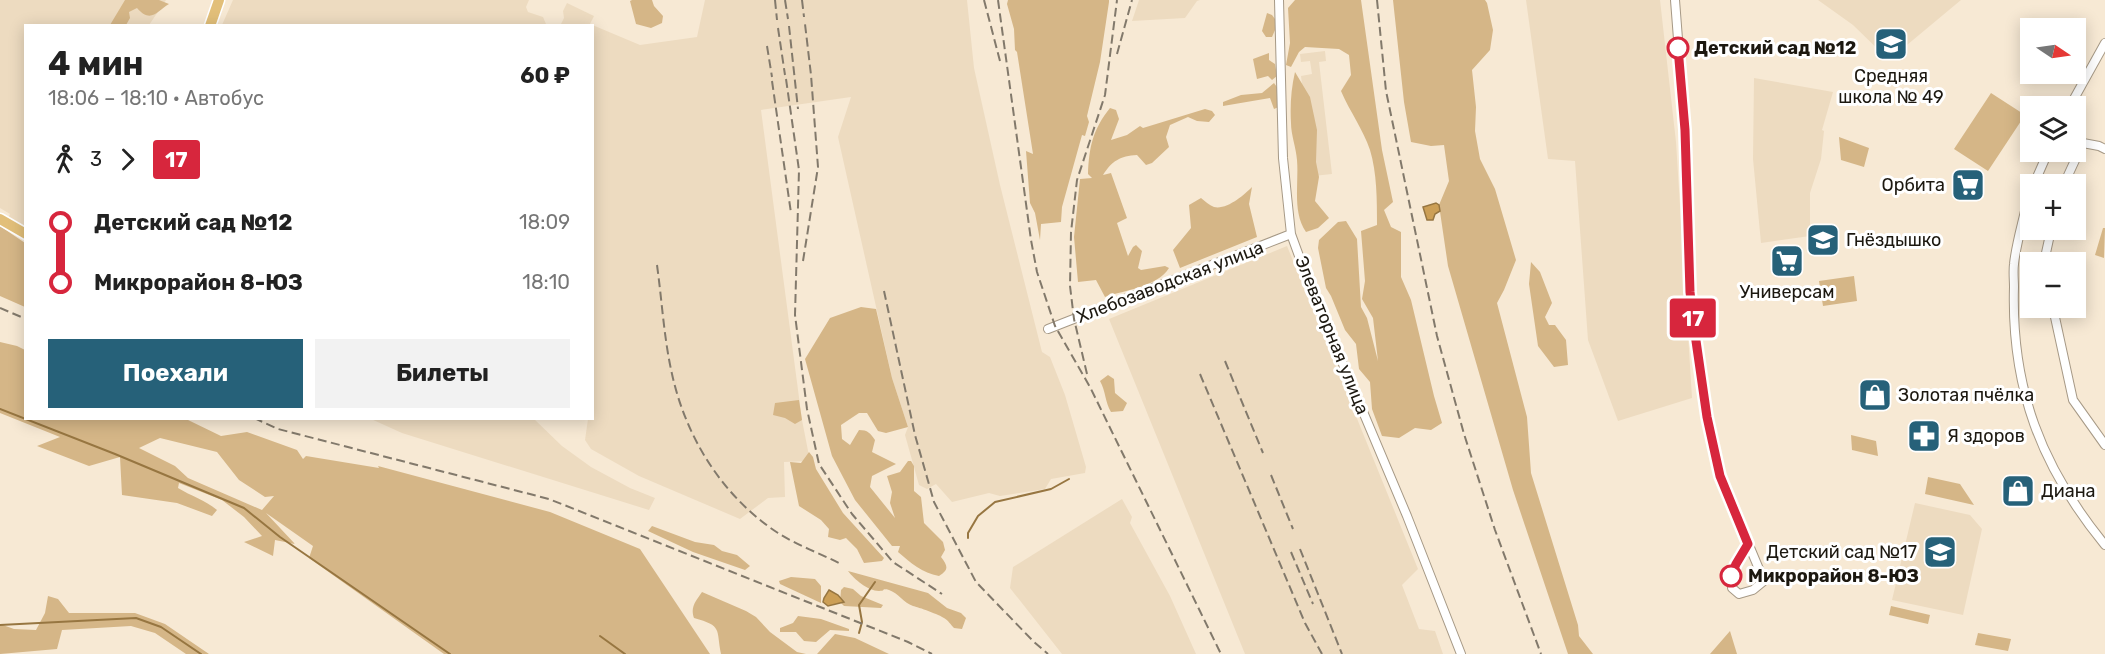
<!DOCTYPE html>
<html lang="ru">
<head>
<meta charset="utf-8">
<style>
	:root { --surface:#fff; --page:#f2f2f2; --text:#222; --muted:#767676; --accent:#266179 }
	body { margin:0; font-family:Rubik,sans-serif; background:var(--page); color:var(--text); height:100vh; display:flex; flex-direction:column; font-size:22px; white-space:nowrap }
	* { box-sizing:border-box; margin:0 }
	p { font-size:20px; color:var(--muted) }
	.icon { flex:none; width:33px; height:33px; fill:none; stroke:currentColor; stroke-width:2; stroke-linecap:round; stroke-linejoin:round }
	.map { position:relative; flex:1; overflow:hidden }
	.details { position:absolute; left:24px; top:24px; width:570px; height:396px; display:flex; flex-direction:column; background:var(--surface); border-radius:0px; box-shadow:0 3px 15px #0003 }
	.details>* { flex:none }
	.badge { padding:0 12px; border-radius:4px; font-size:21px; line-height:39px }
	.needle { width:39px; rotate:103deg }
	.buttons { position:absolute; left:2020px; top:18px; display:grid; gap:12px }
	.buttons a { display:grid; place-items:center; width:66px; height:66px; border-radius:0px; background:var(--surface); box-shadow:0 3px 15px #0003; font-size:30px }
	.map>.badge { position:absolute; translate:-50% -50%; box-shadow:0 0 0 3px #fff }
	.legs { display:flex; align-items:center; gap:9px; height:66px; padding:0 24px; font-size:20px }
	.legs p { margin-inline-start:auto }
	.headline { display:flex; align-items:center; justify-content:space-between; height:102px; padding:0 24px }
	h1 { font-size:33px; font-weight:700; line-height:45px }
	.button { display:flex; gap:12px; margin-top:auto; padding:12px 24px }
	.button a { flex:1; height:69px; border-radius:0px; background:var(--accent); color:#fff; font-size:24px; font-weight:700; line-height:69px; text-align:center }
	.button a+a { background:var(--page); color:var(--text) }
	ul { padding:0 24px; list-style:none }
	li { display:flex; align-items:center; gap:21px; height:60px; font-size:22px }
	li i { display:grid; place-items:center; width:9px; height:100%; margin:0 8px; background:currentColor }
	li i::after { content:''; width:15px; height:15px; margin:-8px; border:4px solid; border-radius:50%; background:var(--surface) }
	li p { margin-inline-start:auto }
	li:first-child i { background:linear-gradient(#0000 50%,currentColor 0) }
	li:last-child i { background:linear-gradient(currentColor 50%,#0000 0) }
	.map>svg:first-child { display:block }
</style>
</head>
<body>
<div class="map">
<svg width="2105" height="654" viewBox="0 0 2105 654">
	<rect width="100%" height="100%" fill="#f7e9d4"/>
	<path fill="#eddbc0" d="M0,0H166L149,25L26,26L25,228L8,218L10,214L0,208Z
		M233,0H529L526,7L528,12L543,17L546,24L557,25H222Z
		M705,0H967L974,68L1000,185L1042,352L1050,357L1065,395L1086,467L1085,473L1051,479L1045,489L1000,496L989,493L952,502L936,484L927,489L919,485L905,435L908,427L892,378L838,137L851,97L761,110L802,420L810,461L784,462L785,497L768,498L740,519L639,476L591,449L585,440L588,419L592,418L594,380L592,26H560L564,18L563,11L567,3L594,16L590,24L640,45L697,37Z
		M1139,0H1200L1197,1L1185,18L1132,21Z
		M1526,0H1660L1676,142L1692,398L1618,421L1588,340L1575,161L1548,159Z
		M1818,0H1961L1889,60L1853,25Z
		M1325,51L1326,61L1319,62L1332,174L1313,176L1301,76L1312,74L1310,61L1301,62L1300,54Z
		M1754,78L1833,92L1822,130L1824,131L1821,159L1810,193V236L1761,243L1753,159Z
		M1287,246L1418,569L1402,585L1419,629L1435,631L1443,654H1245L1109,319Z
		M371,419H534L562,446L591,467L630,488L655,498L649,510L402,433Z
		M1122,499L1132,517L1130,523L1170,596L1196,654H1062L1010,588L1013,567Z
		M1915,503L1970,515L1982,529L1963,615L1892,600Z"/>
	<path fill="#d5b687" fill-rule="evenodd" d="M125,0H159L169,4C157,11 151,24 137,8L129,12L130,18L126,25H110Z
		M632,0H652L654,6L663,16L662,23L651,28L636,24L630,1Z
		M1008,0H1109V2L1100,62L1087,116L1089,122L1085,136L1082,135L1062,207L1061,222L1041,224L1040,240L1035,213L1030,203L1026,151L1033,154L1017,52L1015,50L1014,29L1007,4Z
		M1295,0H1361L1382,150L1393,202L1384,210L1391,227L1401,232V277L1411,300L1434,396L1442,423L1431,430L1415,428L1399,438L1382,436L1372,409L1370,382L1359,369L1356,344L1345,330L1331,296L1326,288L1318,248L1319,240L1338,222L1346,221L1357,239L1361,307L1367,318L1378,361L1373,318L1362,299L1365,281L1361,231L1377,225C1377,200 1377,173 1370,150C1363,129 1350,112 1341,91L1351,75L1349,55L1339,49L1305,47L1299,52L1291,67L1286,65L1290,43L1288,8Z
		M1393,0H1485L1487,3L1493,30L1490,50L1472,70L1476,107L1475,131L1480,159L1495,189L1516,260L1504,290L1497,303L1527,417L1531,473L1578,625L1579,636L1593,654H1568L1513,490L1448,266L1439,205L1449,181L1444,145L1431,146L1411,142L1404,102Z
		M1267,13L1272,15L1278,23L1272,37H1266L1262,31Z
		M1269,53V60L1275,64L1277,76L1272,80L1268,76L1257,79L1253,59Z
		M1295,72L1310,97L1317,130L1316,162L1319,177L1315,201L1329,218L1318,228L1306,232C1292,212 1299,183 1297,160C1296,147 1291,135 1291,123C1290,106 1291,89 1295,72Z
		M1274,83L1279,90L1281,106L1274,109L1270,98L1223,106V102L1241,95L1262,93Z
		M1991,93L2025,115L1988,171L1954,149Z
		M1110,108L1116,110L1119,119L1111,140L1127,135L1140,126L1143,128L1205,109L1212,111L1215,115L1209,122L1197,121L1188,117L1170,125L1166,137L1169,147L1152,163L1146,165L1137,155C1120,156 1112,161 1103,175L1111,173L1127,218L1117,223L1128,256L1133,247L1136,245L1142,251L1138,268L1141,270L1165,266L1169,268C1157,287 1125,290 1105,297L1096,280L1078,282L1074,237L1080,179L1092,178L1088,174C1089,147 1093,129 1110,108Z
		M1839,137L1869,148L1864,167L1841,160Z
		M1252,187L1249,204L1257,237L1180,268L1173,250L1191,228L1189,205L1201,198C1205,201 1209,205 1214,207C1227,210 1244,195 1252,187Z
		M0,226L25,243V307L0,296Z
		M2103,228H2105L2104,258L2095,255Z
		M1531,262L1540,272L1552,303L1545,317L1549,325H1555L1566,340L1568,365L1554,367L1538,346L1529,284Z
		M1854,276L1857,301L1823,306L1819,281Z
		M861,307L876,309L892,378L908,427L886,433L878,431L867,413H859L841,425L842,439L850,445L859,430C868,430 870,433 875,440L872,452L896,464L872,476L870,487L895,518L890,503L892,492L887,476L900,472L908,461H911L914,466V491L921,497L924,523L943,542L945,550L941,557C948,566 949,570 939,576C922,573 911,563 898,552L900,546H892L855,500L832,456L805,359L830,318Z
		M0,342L17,346L25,350L26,418L186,419L221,436L247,432L297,450L303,459L306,456L379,468L378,466L550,512L640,549L710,654H444L309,558L313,546L266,513L295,544L275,540L273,556L244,542L262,536L244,517L222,500L179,483L178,488C191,496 205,500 217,510L212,516L177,503L122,495L120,457L89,466L37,446L60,437L0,413ZM160,438L217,452L239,480L265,497L274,496L262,510L188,478L175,466L139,448Z
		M1108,375L1114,379L1115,393L1127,403L1123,411L1111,412C1105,402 1106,392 1100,381Z
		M799,400L802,420L795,424L785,418L773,415L775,403Z
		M1851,435L1876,441L1878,456L1852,450Z
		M809,452L813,457L816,469L843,513L884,558L882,561L864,563L857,549L846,538L840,540L828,537L829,529L821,520L799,506L790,462L801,463Z
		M1928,477L1960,484L1974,505L1925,494Z
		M652,526L695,542L714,545L722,551L737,555L750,566L745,570L693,552L648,531Z
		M848,571L928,593L947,608L961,613L966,618L962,629L954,628C951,625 948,620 944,618C940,615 918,607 913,606C904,603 898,593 889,590C880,588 887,591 879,591C868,591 854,579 848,571Z
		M791,577L815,579L821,586V603L780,584L779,581Z
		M844,587L853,589L861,596L883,605L881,608L844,606L840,602L841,590Z
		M702,592L746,611L756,617L770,632L797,652L806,654H721C716,629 723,626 694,618C690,607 696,601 702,592Z
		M48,596L58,599L69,613H135L165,624L209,654H186L155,633L131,626L62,630L57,649L0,654V624L14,629L36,630L45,613Z
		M1891,606L1930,615L1928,624L1889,615Z
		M798,616L821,619L849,629V631L830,630L816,642L804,641L796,632H780V628L793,623Z
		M1730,631L1737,654H1710Z
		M1978,633L2011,639L2008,651L1975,645Z
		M835,634L855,638L889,654H817Z"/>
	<path fill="#cc9f56" stroke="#977641" stroke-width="1.5" d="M1436,203L1439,205L1440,211L1435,214L1433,220H1427L1423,207Z
		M829,590L838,595L844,602L828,606L823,602L824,598Z"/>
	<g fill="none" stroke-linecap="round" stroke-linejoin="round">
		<path stroke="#977641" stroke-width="2" d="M0,409L115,454L244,508L280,537L450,654
			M968,538V533L978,516L995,502L1051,489L1069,479
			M0,625L136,618L161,627L201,654
			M859,633L862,622L859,605L875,582
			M600,636L625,654"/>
		<g stroke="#a69986" stroke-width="10">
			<path id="minor" d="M1279,0L1283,158L1291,234L1310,286L1407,516L1461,654
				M1675,0L1685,130L1690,292L1707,417L1720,476L1764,581L1753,590L1739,594L1732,588C1731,570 1739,558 1748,544
				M2070,106L2105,43
				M2034,184L2048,152
				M2064,184L2083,143L2099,146L2105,149
				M2031,192L2027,202C2023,222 2016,244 2014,264C2013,272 2014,280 2014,287C2011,388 2041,467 2105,545
				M2044,262L2051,230
				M2053,308L2073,400L2105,445
				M1048,329L1291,234"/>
		</g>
		<g stroke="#fff" stroke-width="13">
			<path id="major" d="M210,26L219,0
				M0,219L26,234"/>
		</g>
		<use href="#minor" stroke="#fff" stroke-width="8"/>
		<use href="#major" stroke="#e2bf79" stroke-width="10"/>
		<path stroke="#82796b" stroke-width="2" stroke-dasharray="9 4.5" stroke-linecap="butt" d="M775,0L777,20
			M785,0L788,19
			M802,0L804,17
			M984,0L1000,61
			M998,0L1031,240L1037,272L1055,326L1090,387L1221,654
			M1377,0L1386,91L1437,336L1464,434L1495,530L1541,654
			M789,26L798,109
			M778,28L785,75
			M767,46L772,77
			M1117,54L1132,0
			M786,79L799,170L795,315L807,409L819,464L852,514L893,562L942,594
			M772,81L791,213
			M803,261L818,167L811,75L805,24
			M657,265C662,301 664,339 672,374C686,438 723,497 778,533C797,545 819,553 839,563
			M884,291L915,435L934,502L976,582L1034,642L1048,654
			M0,308L26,319
			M1225,361L1263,453
			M1087,374L1074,319L1070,286L1071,232L1077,180L1105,95L1117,0
			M1200,374L1305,623L1322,654
			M254,418L278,429L549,499L908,642L932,654
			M1271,475L1293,529
			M1300,549L1342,654
			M1291,552L1313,604"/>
	</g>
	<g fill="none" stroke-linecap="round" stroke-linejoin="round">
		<g stroke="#fff" stroke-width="14">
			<path id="line-1" d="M1678,48L1685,130L1690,292L1695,334L1707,417L1720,476L1748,544L1736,564L1731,576"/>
		</g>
		<use href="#line-1" stroke="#d7263d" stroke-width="9"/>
	</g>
	<defs>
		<g id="school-square" transform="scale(1.725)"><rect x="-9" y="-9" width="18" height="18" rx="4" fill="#266179" stroke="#fff"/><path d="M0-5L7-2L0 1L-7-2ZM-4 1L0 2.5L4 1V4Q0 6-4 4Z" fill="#fff"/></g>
		<g id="supermarket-square" transform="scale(1.725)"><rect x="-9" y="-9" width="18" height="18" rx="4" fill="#266179" stroke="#fff"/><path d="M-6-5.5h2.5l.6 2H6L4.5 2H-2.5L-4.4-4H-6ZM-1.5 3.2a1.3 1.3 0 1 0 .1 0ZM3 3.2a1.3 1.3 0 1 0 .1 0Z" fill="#fff"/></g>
		<g id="shop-square" transform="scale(1.725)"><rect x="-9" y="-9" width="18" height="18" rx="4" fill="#266179" stroke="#fff"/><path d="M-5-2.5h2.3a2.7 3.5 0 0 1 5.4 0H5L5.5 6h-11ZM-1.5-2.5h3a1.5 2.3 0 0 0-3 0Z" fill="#fff"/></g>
		<g id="pharmacy-square" transform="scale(1.725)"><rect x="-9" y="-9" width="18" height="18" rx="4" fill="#266179" stroke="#fff"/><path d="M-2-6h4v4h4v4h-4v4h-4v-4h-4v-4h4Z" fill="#fff"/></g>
	</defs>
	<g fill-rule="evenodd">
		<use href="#school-square" x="1891" y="44"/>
		<use href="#supermarket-square" x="1968" y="185"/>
		<use href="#school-square" x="1823" y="240"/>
		<use href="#supermarket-square" x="1787" y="261"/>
		<use href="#shop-square" x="1875" y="395"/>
		<use href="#pharmacy-square" x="1924" y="436"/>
		<use href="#shop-square" x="2018" y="491"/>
		<use href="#school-square" x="1940" y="552"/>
	</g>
	<g fill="#fff" stroke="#d7263d" stroke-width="3">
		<circle cx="1678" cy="48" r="10"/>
		<circle cx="1731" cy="576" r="10"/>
	</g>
	<g text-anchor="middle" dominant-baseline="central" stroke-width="6" stroke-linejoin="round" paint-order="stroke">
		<g font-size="18" font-weight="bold" fill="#1c1810" stroke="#fff" text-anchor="start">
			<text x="1694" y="48">Детский сад №12</text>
			<text x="1748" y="576">Микрорайон 8-ЮЗ</text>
		</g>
		<g font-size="18" fill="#1c1810" stroke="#fff" text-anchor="start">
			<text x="1891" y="76" text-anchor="middle">Средняя<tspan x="1891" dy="21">школа № 49</tspan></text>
			<text x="1945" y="185" text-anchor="end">Орбита</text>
			<text x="1846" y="240">Гнёздышко</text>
			<text x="1787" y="292" text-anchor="middle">Универсам</text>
			<text x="1898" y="395">Золотая пчёлка</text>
			<text x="1947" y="436">Я здоров</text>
			<text x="2041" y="491">Диана</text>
			<text x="1917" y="552" text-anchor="end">Детский сад №17</text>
		</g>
		<g font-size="18" fill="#1c1810" stroke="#fff">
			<text transform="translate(1170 282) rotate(-21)">Хлебозаводская улица</text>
			<text transform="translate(1332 335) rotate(68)">Элеваторная улица</text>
		</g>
	</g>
</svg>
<div class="buttons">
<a><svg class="needle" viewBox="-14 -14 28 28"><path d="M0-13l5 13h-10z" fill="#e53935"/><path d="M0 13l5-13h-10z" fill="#767676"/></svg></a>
<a><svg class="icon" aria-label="layers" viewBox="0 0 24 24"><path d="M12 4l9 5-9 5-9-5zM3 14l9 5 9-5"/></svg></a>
<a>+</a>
<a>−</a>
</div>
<b class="badge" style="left:1693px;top:318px;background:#d7263d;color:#fff">17</b>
<section class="details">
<div class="headline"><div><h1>4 мин</h1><p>18:06 – 18:10 · Автобус</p></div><b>60 ₽</b></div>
<div class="legs"><svg class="icon" aria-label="walk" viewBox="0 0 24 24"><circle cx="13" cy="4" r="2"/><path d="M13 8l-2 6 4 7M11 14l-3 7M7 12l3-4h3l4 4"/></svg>3<svg class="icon" aria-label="forward" viewBox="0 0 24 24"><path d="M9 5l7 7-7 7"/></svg><b class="badge" style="background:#d7263d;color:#fff">17</b></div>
<ul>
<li><i style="color:#d7263d"></i><b>Детский сад №12</b><p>18:09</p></li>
<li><i style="color:#d7263d"></i><b>Микрорайон 8-ЮЗ</b><p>18:10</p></li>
</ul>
<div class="button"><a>Поехали</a><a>Билеты</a></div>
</section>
</div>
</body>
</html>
